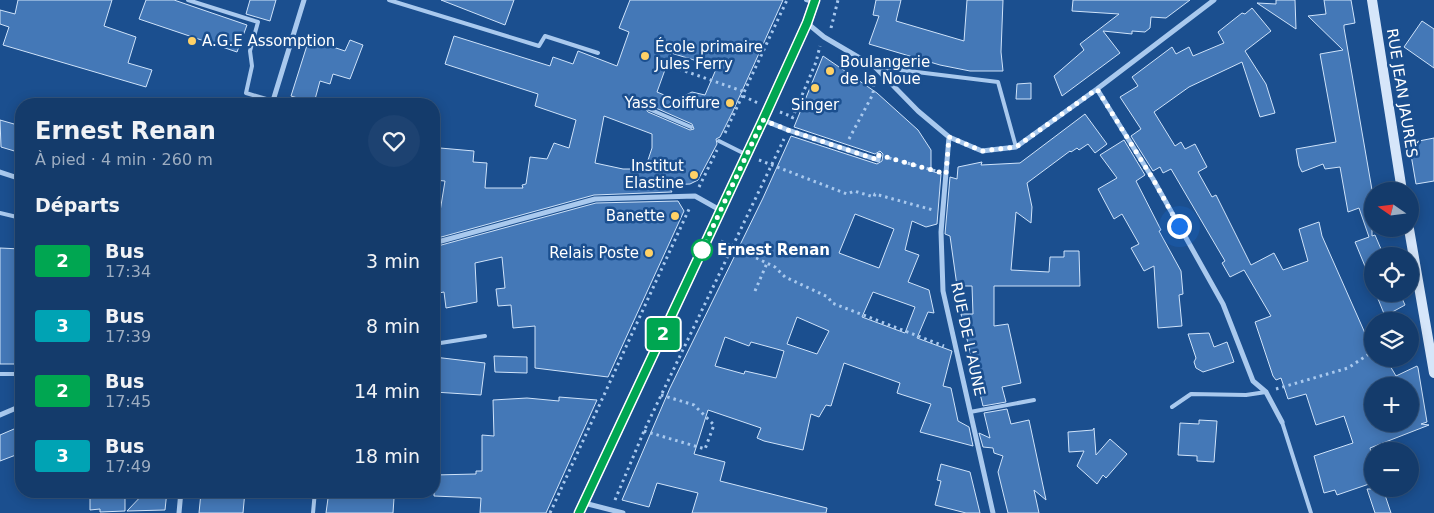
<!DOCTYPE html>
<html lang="fr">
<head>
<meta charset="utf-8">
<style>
	:root { --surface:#143b6b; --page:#1d4271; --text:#f1f3f6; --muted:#9dadc1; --line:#33557e }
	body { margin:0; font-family:"DejaVu Sans",sans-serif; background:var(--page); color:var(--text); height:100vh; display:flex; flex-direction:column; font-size:19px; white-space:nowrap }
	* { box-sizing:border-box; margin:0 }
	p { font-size:16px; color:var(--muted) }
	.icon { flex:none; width:28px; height:28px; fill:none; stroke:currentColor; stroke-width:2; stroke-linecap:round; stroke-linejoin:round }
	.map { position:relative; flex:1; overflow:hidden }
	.side { position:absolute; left:15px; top:98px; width:425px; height:400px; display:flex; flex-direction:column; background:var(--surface); border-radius:20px; box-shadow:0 2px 12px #0003,0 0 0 1px var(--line) }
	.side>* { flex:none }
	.badge { padding:0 10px; border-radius:4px; font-size:18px; line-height:32px }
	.needle { width:32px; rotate:284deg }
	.buttons { position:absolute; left:1364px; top:182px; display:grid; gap:10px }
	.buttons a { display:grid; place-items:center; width:55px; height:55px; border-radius:50%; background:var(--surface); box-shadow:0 2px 12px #0003,0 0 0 1px var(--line); font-size:25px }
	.you { position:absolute; width:25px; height:25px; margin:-12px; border:4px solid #fff; border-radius:50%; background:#1a73e8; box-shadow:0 0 0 8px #1a73e833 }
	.map>.badge { position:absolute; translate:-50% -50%; box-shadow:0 0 0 2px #fff }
	h2 { padding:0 20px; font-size:19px; line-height:45px }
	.round { display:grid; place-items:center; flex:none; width:52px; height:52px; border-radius:26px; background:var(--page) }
	.head { display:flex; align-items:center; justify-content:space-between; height:85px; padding:0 20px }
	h1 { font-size:24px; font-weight:700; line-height:38px }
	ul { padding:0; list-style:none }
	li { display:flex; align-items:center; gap:15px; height:65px; padding:0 20px }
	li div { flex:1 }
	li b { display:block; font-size:19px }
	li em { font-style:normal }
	li .badge { min-width:55px; font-weight:700; text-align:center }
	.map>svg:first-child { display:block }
</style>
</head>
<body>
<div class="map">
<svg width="1434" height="513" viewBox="0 0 1434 513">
	<rect width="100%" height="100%" fill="#1b4f8f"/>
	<path fill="#4478b7" stroke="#cfe3fa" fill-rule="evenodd" d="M18,0H112L104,26L136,37L128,63L152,70L146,87L3,45L9,27L0,24V10L15,14Z
		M146,0H174L247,25L237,52L139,19Z
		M250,0H276L270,21L246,14Z
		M441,0H514L505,25Z
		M630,0H783L733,111L720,137L716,139L717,144L698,180L690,184L668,185L672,192L594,195L434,239V231L437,230L445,181L434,180V158L438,159L440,148L474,151L473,162L487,163L485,188H523L522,185L526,184L530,157L547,159L554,143L569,148L576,120L535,106L538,94L445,64L454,36L550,66L553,57L573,64L578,51L617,66L629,32L619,28ZM671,53L717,67L705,95L692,92L676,100L657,92ZM649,105L692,124L694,129L690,130L648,112L645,108ZM604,116L652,134V148L645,169H623L595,163Z
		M876,0H901L896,21L964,41L967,0H1003L1001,52L1003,71H970L940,65L869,44L879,16L873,15Z
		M1073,0H1190L1166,18L1151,17L1150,28L1145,32L1132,31V34L1103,31L1120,53L1062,96L1054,76L1084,50L1080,44L1119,14L1072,11Z
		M1276,0H1295L1296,29L1257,3L1276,4Z
		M1324,0H1351L1355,23L1344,25V28L1372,190V236L1375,235L1384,256H1372V283L1355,242L1369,237L1359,208L1348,212L1340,167L1325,169L1323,164L1302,172L1299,166L1296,149L1336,142L1320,54L1343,50L1308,16L1326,14Z
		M1252,8L1271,31L1245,51L1266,84L1275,113L1260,117L1242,62L1189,87L1154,112L1175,146L1181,142L1185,149L1195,144L1207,167L1198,172L1212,197L1216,195L1251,265L1274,253L1283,270L1308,261L1299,229L1319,222L1322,236L1372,349V359H1386L1396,376L1417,366L1418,368L1427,422L1421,424L1429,425L1370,448L1372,456V483L1337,495L1335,490L1324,493L1314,456L1353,443L1344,416L1316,425L1306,394L1288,399L1281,378L1276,380L1273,376L1255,322L1271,316L1244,270L1230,277L1222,263L1225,261L1171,169L1163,173L1160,167L1153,171L1131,136L1141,129L1120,97L1138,86L1132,77L1172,47L1176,54L1189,47L1193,56L1224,43L1218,32L1242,13L1245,14ZM1372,386H1410V424H1372Z
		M1422,21L1434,29V68L1404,47Z
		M309,39L345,51L350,40L363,45L350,79L333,74L330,84L320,81L314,103L291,96Z
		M823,56L877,93L918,130L931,150V171L941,174L937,224L926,227L912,221L905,250L919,255L908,282L929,290L934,313L928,312L917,338L952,351L943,386L951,388L958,421L969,427L973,446L920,432L931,404L897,393L900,383L844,363L831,406L826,405L819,417L811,414L803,450L764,441L757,438L761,428L708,410L694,454L725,462L720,481L827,508L826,513H692L698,493L657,483L649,507L622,500L670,388L763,198L791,136L877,164L882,161L883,154L880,151L875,154L794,127ZM855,214L894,229L879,268L839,253ZM873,292L915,307L905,333L862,317ZM797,317L829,331L817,354L787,344ZM725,337L749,346L751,342L784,351L776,378L745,371L744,374L715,366Z
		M1031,83V99H1016L1017,84Z
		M1085,114L1107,144L1095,153L1088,144L1079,150L1077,148L1071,152L1070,151L1027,183L1032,207L1031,223L1016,212L1011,270L1049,272L1050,257H1064V251H1079L1080,286H994V326L1008,324L1021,383L1002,387L1006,402L983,406L961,314H973L972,286H957L950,236L945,234L950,177L957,179L958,167L982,162L981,165L1020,163Z
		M0,120L21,126V153L1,147Z
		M1434,138V181L1416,184L1409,143Z
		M1124,140L1145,175L1136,181L1161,230L1159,231L1181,271L1183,294L1179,295L1182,326L1158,328L1154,266L1144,271L1131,248L1139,244L1122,214L1114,219L1098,189L1117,178L1100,155Z
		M678,201L684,211L608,377L535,368V326L513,328L511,305L498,306L496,289L505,288L502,257L475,263L477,302L446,308L444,292L434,294V247L596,203Z
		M0,248L21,249V364H0Z
		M1376,294H1400L1405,305L1385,316Z
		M1209,333L1214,347L1227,342L1234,362L1203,372L1196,368L1194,362L1196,358L1188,334Z
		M494,356L527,357V373L495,372Z
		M434,357L485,363L481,395L434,392Z
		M559,397L597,400L546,513H480L481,498L434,496V475L476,474V471H482V435L494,436L493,400L527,398L559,401Z
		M1007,409L1011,424L1029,420L1046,500L1034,490L1039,513H1008L998,472L1003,456L994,453L993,448L983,447L979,433L990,438L984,413Z
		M1199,420L1217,421L1214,462L1197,461V456L1178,455L1180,423L1199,424Z
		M21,426V453L0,461V435Z
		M1094,428L1096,455L1110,439L1127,454L1106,478L1103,475L1097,484L1077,466L1084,451L1069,452L1068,432L1093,430Z
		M941,464L970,472L980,513H966L935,505L941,481L937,480Z
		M1367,489H1383L1391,513H1375Z
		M90,491H125V511L100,512V509L90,510Z
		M146,491H167L165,510L127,511Z
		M217,491H245L243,513H199L201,493L217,495Z
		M329,491H388L387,497L394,498L393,513H326Z"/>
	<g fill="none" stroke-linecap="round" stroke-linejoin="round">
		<path stroke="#a9c9ee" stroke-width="3" stroke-dasharray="2.5 4" stroke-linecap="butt" d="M831,28L838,0
			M679,69L745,92
			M743,96L758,103
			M780,112L793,117
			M792,119L816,62L820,46
			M725,133L787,0
			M849,139L873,94L874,81
			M889,158L936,171
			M759,160L847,194L854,191L874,197L875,194L933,210
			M699,187L717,150
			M721,241L775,267L785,277L828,297L832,303L944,346
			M755,291L767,263
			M1276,389L1348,368L1372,352
			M644,431L705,449L714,425L694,405L661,395
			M615,500L644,431L784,139
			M550,513L690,207"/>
		<path stroke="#a9c9ee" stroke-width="4" d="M188,0L258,22L250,51L252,66L246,93L273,101
			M389,0L539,46L545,36L598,53
			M806,0L814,2
			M876,67L998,82L1016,147
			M649,109L691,127
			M719,141L747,155
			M0,213L21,218
			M434,344L485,336
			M0,374H21
			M1172,407L1191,394L1246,395L1266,392
			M970,412L1034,400
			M1282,422L1311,513
			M313,513L315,491"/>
		<path stroke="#a9c9ee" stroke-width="5" d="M807,23L824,37L875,67L918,111L949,137L982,151L1016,147L1097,89L1214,0
			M1097,89L1153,179L1223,304L1253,381L1266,392L1282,422
			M272,104L304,0
			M763,120L788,130L878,160L879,155
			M949,137L941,232L943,291L993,513
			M0,172L21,179
			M434,243L595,199L695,196L720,210
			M0,415L21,406
			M584,503L623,513
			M179,513L181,491"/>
		<path stroke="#d6e6fa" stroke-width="10" d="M1372,0L1402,191
			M1409,229L1434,373
			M579,513L763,120L807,23L815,0"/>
	</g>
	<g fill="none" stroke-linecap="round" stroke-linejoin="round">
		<g stroke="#fff" stroke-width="11">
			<path id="line" d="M579,513L763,120L807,23L815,0"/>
		</g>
		<use href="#line" stroke="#00a651" stroke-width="8"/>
		<path stroke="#fff" stroke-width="5" stroke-dasharray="0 9" d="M702,250L763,120L788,130L878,160L879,155L946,174L949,137L982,151L1016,147L1097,89L1153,179L1179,226"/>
	</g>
	<g fill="#ffd166" stroke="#1b4f8f" stroke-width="2">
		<circle cx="192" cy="41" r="5"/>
		<circle cx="645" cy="56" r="5"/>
		<circle cx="830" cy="71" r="5"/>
		<circle cx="815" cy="88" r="5"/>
		<circle cx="730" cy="103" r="5"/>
		<circle cx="694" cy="175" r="5"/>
		<circle cx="675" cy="216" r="5"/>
		<circle cx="649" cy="253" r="5"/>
	</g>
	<circle fill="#fff" stroke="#00a651" stroke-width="2.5" cx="702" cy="250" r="10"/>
	<g text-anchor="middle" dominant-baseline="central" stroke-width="5" stroke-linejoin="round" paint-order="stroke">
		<g font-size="15" fill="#fff" stroke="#1b4f8f" text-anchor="end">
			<text x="202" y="41" text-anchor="start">A.G.E Assomption</text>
			<text x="655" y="47" text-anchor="start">École primaire<tspan x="655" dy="17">Jules Ferry</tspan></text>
			<text x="840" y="62" text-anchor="start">Boulangerie<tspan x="840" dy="17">de la Noue</tspan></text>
			<text x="720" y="103">Yass Coiffure</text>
			<text x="815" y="105" text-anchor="middle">Singer</text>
			<text x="684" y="166">Institut<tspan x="684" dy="17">Elastine</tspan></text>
			<text x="665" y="216">Banette</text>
			<text x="639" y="253">Relais Poste</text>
		</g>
		<g font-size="15" fill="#fff" stroke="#1b4f8f">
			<text transform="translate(1402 93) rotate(81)">RUE JEAN JAURÈS</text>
			<text transform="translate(968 339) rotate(78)">RUE DE L'AUNE</text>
		</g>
		<g font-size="15" font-weight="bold" fill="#fff" stroke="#1b4f8f" text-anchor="start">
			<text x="717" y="250">Ernest Renan</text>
		</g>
	</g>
</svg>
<div class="buttons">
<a><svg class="needle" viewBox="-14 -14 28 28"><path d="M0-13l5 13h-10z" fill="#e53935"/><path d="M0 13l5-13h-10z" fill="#9dadc1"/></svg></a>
<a><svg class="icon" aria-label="locate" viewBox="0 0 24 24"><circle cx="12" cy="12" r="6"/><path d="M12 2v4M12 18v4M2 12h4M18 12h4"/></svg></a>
<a><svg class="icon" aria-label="layers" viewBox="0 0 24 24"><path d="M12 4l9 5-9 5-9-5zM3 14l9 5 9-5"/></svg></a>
<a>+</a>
<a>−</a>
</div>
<div class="you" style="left:1179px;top:226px"></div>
<b class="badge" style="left:663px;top:334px;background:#00a651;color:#fff">2</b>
<section class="side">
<div class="head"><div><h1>Ernest Renan</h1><p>À pied · 4 min · 260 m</p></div><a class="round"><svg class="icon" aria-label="heart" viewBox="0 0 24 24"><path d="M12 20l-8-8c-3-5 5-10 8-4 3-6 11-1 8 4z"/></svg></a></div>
<h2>Départs</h2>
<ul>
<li><span class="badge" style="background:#00a651;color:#fff">2</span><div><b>Bus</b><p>17:34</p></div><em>3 min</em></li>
<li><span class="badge" style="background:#00a3b4;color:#fff">3</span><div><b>Bus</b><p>17:39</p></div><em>8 min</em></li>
<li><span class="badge" style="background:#00a651;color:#fff">2</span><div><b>Bus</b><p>17:45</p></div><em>14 min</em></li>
<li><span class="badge" style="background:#00a3b4;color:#fff">3</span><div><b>Bus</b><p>17:49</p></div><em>18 min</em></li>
</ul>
</section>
</div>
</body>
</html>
